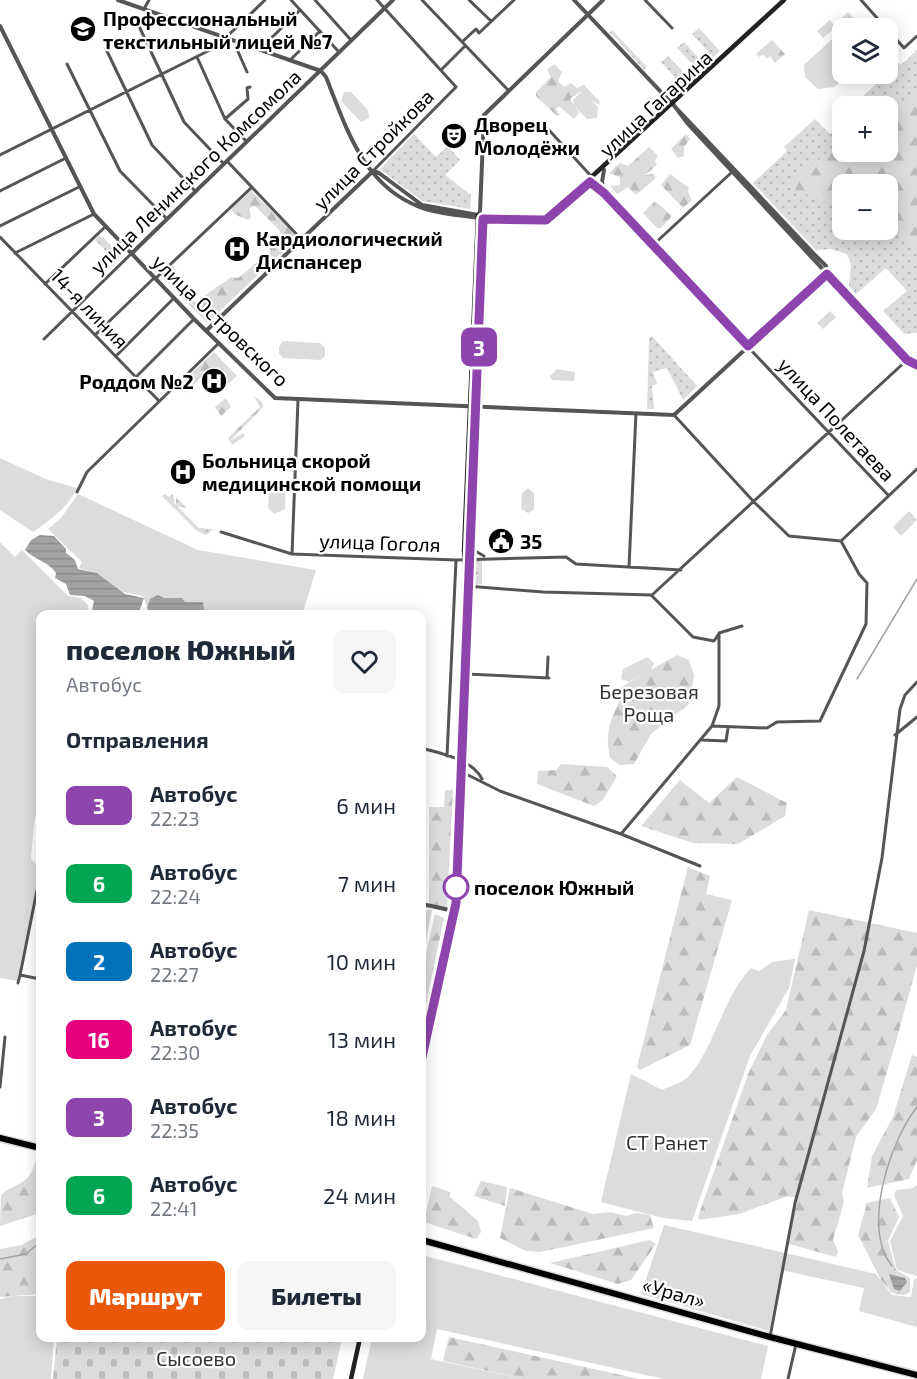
<!DOCTYPE html>
<html lang="ru">
<head>
<meta charset="utf-8">
<style>
	:root { --surface:#fff; --page:#f6f6f7; --text:#1f2937; --muted:#747a83; --accent:#ea580c }
	body { margin:0; font-family:"Exo 2",sans-serif; background:var(--page); color:var(--text); height:100vh; display:flex; flex-direction:column; font-size:22px; white-space:nowrap }
	* { box-sizing:border-box; margin:0 }
	p { font-size:20px; color:var(--muted) }
	.icon { flex:none; width:33px; height:33px; fill:none; stroke:currentColor; stroke-width:2; stroke-linecap:round; stroke-linejoin:round }
	.map { position:relative; flex:1; overflow:hidden }
	.details { position:absolute; left:36px; top:610px; width:390px; height:732px; display:flex; flex-direction:column; background:var(--surface); border-radius:12px; box-shadow:0 3px 15px #0003 }
	.details>* { flex:none }
	.badge { padding:0 12px; border-radius:9px; font-size:21px; line-height:39px }
	.tools { position:absolute; left:832px; top:18px; display:grid; gap:12px }
	.tools a { display:grid; place-items:center; width:66px; height:66px; border-radius:12px; background:var(--surface); box-shadow:0 3px 15px #0003; font-size:30px }
	.map>.badge { position:absolute; translate:-50% -50%; box-shadow:0 0 0 3px #fff }
	h2 { padding:0 30px; font-size:22px; line-height:54px }
	.round { display:grid; place-items:center; flex:none; width:63px; height:63px; border-radius:12px; background:var(--page) }
	.head { display:flex; align-items:center; justify-content:space-between; height:102px; padding:0 30px }
	h1 { font-size:28px; font-weight:800; line-height:45px }
	.button { display:flex; gap:12px; margin-top:auto; padding:12px 30px }
	.button a { flex:1; height:69px; border-radius:12px; background:var(--accent); color:#fff; font-size:24px; font-weight:800; line-height:69px; text-align:center }
	.button a+a { background:var(--page); color:var(--text) }
	ul { padding:0; list-style:none }
	li { display:flex; align-items:center; gap:18px; height:78px; padding:0 30px }
	li div { flex:1 }
	li b { display:block; font-size:22px }
	li em { font-style:normal }
	li .badge { min-width:66px; font-weight:700; text-align:center }
	.map>svg:first-child { display:block }
</style>
</head>
<body>
<div class="map">
<svg width="917" height="1379" viewBox="0 0 917 1379">
	<defs>
		<pattern id="grass-dots" width="8" height="8" patternUnits="userSpaceOnUse" patternTransform="scale(1.5)"><rect width="8" height="8" fill="#dcdcdc"/><path d="M2 2h.1M6 6h.1" fill="none" stroke="#bbb" stroke-width="1.8" stroke-linecap="round"/></pattern>
		<pattern id="forest-firs" width="22" height="20" patternUnits="userSpaceOnUse" patternTransform="scale(1.5)"><rect width="22" height="20" fill="#dcdcdc"/><path d="M5 1l3.5 6h-7zM16 11l3.5 6h-7z" fill="#bbb"/></pattern>
		<pattern id="cemetery-stones" width="16" height="16" patternUnits="userSpaceOnUse" patternTransform="scale(1.5)"><rect width="16" height="16" fill="#dcdcdc"/><path d="M2 7V4a2 2 0 0 1 4 0v3zM10 15v-3a2 2 0 0 1 4 0v3z" fill="#bbb"/></pattern>
		<pattern id="water-rules" width="6" height="5" patternUnits="userSpaceOnUse" patternTransform="scale(1.5)"><rect width="6" height="5" fill="#a3a3a3"/><path d="M0 2.5h6" fill="none" stroke="#8b8b8b"/></pattern>
	</defs>
	<rect width="100%" height="100%" fill="#fff"/>
	<path fill="url(#grass-dots)" fill-rule="evenodd" d="M699,28L720,51L713,57L692,34Z
		M612,30L647,67L644,70L614,36L609,33Z
		M684,42L704,64L698,70L677,48Z
		M917,50V333L904,334L883,311L907,291L886,268L856,294L849,286L851,264L847,254L831,249L816,250L753,183L787,151L784,147L815,119L830,134L843,122V152H888V106H860L868,100L864,95L892,70L888,72L890,67L888,62L894,67L899,63L901,65ZM843,184H888V230H843Z
		M668,56L688,77L681,84L661,62Z
		M414,134L436,157L448,146L460,160L445,175L471,195L470,209L422,201L380,169Z
		M480,220L482,221L474,404L472,403Z
		M485,225H490L487,295H482Z
		M99,236L103,237L121,256L116,261L95,240Z
		M481,334L486,335L483,403H478Z
		M652,336L697,386L683,400L667,368L653,372L657,384L652,386L654,409H647L649,338Z
		M471,417H474L467,553L466,552Z
		M165,494L169,497L173,494L175,503L171,500L176,505V497L187,508L177,506L199,528L213,529L206,535L197,531L162,496Z
		M482,560V584L470,585L472,561Z"/>
	<path fill="url(#forest-firs)" d="M848,12L863,28H847L840,20Z
		M772,40L785,54L775,63L770,56L767,59L763,54L759,57L756,54Z
		M554,64L562,72L558,81L564,87L571,83L577,88L584,85L600,102L599,105L580,92L570,99L579,113L574,119L559,106L556,109L560,115L557,116L536,96V92L551,77L547,70Z
		M917,90V247L888,228V184H843V209L783,185L843,143V152H888V110Z
		M686,134L690,139L684,147V156L678,158L671,149Z
		M649,147L658,156L655,161L657,165L645,175L653,174L656,178L636,195L628,187L617,194L610,186L620,185V177L609,173L620,163L628,166Z
		M670,174L689,188L688,192L692,200L683,208L661,185Z
		M251,190L298,237L207,323L161,276L172,266L174,267C182,279 188,292 196,303H199C208,290 219,287 231,277L238,278L271,251L269,248L282,237L279,230L255,206L249,208L251,217L248,220L234,214L231,209Z
		M655,201L672,216L661,228H657L643,213Z
		M214,352L237,376L219,392L215,389L225,374L218,367L212,371L208,370L186,393L179,385Z
		M254,396L262,402L263,407L230,441L243,433L245,436L232,445L228,438L260,407Z
		M226,398L231,407L221,416L215,407Z
		M677,655L689,660L694,675L689,704L651,734L634,764L620,765L610,758C608,748 607,738 609,728C612,713 622,702 621,687Z
		M561,764L607,767L617,776L603,800L594,806L537,784L538,771L556,770Z
		M737,777L787,803L785,816L738,844L693,843L641,826L680,780L709,803Z
		M445,790H453L447,908L429,904V807H444Z
		M688,867L710,876L706,894L732,900L690,1045L640,1070L637,1067Z
		M427,909L432,910L422,960V926Z
		M809,910L917,933V965L895,1045L876,1109L856,1137L842,1193L844,1202L833,1240L838,1251L836,1257L789,1244L796,1198L788,1196L739,1214L699,1220L698,1217L748,1074L767,1035L786,1010Z
		M435,914L444,918L422,1023V971Z
		M912,1055L917,1057V1160L909,1179L867,1188L872,1156L893,1117Z
		M35,1162H40V1213L0,1226L1,1195C16,1182 29,1186 35,1162Z
		M481,1181L507,1187L505,1206L474,1196Z
		M432,1186L450,1192L449,1196L478,1221L481,1232L476,1239L424,1222Z
		M510,1188L593,1214L611,1212L626,1216L637,1213L650,1215L654,1228L540,1252L526,1251L500,1238Z
		M890,1198L899,1217L888,1241L896,1270L910,1278V1292L904,1295L892,1293L881,1280L858,1235L867,1203Z
		M40,1235V1294L0,1297V1249L21,1245Z
		M650,1240L656,1244L631,1280L618,1284L550,1263Z
		M449,1337L639,1379H523L443,1361Z"/>
	<path fill="url(#cemetery-stones)" d="M57,1338H342L333,1379H53Z"/>
	<path fill="#dcdcdc" d="M830,20L836,27L823,38L817,31Z
		M843,29V74H849L834,87L818,89L805,77L804,65Z
		M344,92H351L368,110L369,118L361,122L341,101Z
		M580,93L586,94L598,107L597,118L587,119L574,106L573,100Z
		M830,311L836,317L823,329L817,323Z
		M283,341L320,343L325,348V356L320,360L283,358L279,354V347Z
		M557,369L575,372L574,381L552,380L550,376Z
		M0,458L48,480L77,488C68,508 50,520 33,532L0,510Z
		M281,480L286,487L285,509L274,514L268,508L269,485L274,481Z
		M528,488L534,493V510L528,513L521,509L522,493Z
		M78,494L198,550L316,570L302,615H150L143,596L123,592L97,573L79,568L82,562L48,529L61,518Z
		M909,511L917,520L901,536L893,527Z
		M0,542L15,557L22,550L68,596L81,598L88,605V615H40V798L34,823L31,859L40,868L17,981L0,978Z
		M647,657L654,663L651,670L629,682L621,679L623,669Z
		M795,959L789,988L750,1056L692,1221L663,1218L601,1202L631,1074L662,1090C670,1086 682,1083 688,1077C716,1046 722,998 751,968L759,971L772,962Z
		M917,1185V1276L897,1270L890,1241L903,1216L894,1195L896,1190L913,1188Z
		M664,1225L876,1274L892,1295L911,1297L914,1279H917V1327L859,1311L864,1288L781,1270L769,1331L641,1294Z
		M422,1255L768,1346L761,1379H664L437,1329L431,1359L522,1379H363L372,1338H422Z
		M13,1296H40V1338H54L51,1379H0V1299Z"/>
	<path fill="url(#water-rules)" d="M40,535L54,536L66,549V553L75,560L78,569L97,573L125,594L144,598L138,615H91L94,601L85,596L70,595L66,584L55,578L56,573C49,562 35,560 25,550L31,540Z
		M158,595L164,598H182L185,602H203L204,609L211,615H151L147,608L150,599Z
		M889,1274L905,1278L907,1282L900,1291L894,1289Z"/>
	<g fill="none" stroke-linecap="round" stroke-linejoin="round">
		<path stroke="#a3a3a3" stroke-width="1.5" d="M857,679L917,579
			M0,1259L26,1254L40,1242
			M892,1266C861,1229 890,1141 917,1107"/>
		<g stroke="#dbdbdb" stroke-width="9">
			<path id="trunk" d="M0,1138L40,1148
				M422,1240L770,1337L917,1375"/>
		</g>
		<path stroke="#555" stroke-width="3" d="M291,0L339,52
			M315,0L351,40
			M422,0L508,90
			M469,0L491,21
			M645,0L672,28
			M861,0L886,28
			M144,9L149,0
			M138,24L184,122L224,164
			M888,30L904,48L917,36
			M237,42L236,47L247,72
			M462,42L476,29L479,33L514,0
			M106,49L152,145L196,192
			M260,49L300,10
			M197,57L225,119L247,142
			M290,60L320,31
			M67,64L120,171L167,219
			M442,69L465,46
			M225,119L248,99L247,88L250,87
			M548,129L591,176
			M0,155L216,47L265,0
			M227,161L302,240
			M372,172L456,87L377,0
			M0,191L66,158
			M0,226L79,187
			M0,237L159,401
			M652,246L732,172
			M15,253L94,214
			M156,278L252,187
			M45,284L105,227
			M95,335L154,278
			M44,339L131,254
			M748,347L888,495
			M116,356L174,298
			M136,377L194,319
			M674,415L754,502L789,536L841,541
			M77,492L87,472L219,343
			M221,532L292,554L456,560L566,557L576,564L681,570
			M841,541L917,469
			M470,548L484,556
			M292,554L298,400
			M629,567L636,413
			M467,586L543,592L652,595L907,360
			M652,596L693,637L714,641L718,635
			M466,674L549,678
			M547,678L548,657
			M712,726L767,728L777,722L820,721L866,624L867,583L859,574L841,541
			M895,735L917,717
			M702,740L726,741L728,728
			M422,748C442,754 472,759 482,779
			M447,756L456,560
			M462,772L500,791L621,834L700,866
			M621,834L712,726L719,706V633L742,626
			M20,975L40,875
			M18,983L20,975L40,979
			M0,1087L5,1037
			M770,1337L795,1203L864,951L882,858L900,709L905,695L917,682
			M788,1379L796,1344"/>
		<path stroke="#555" stroke-width="4" d="M118,0L321,71L326,77C346,127 363,186 420,207C438,214 460,215 479,218
			M574,0L816,256L826,266L827,274
			M0,26L94,214L194,319L275,398L674,415L827,274
			M673,104L688,124L907,360L917,365
			M373,171L379,173L422,205L478,215L480,212L484,115L603,0
			M590,182L604,193L689,286L748,347
			M604,192L602,182L604,170
			M131,254L393,0
			M207,330L372,172
			M39,818H40
			M422,904L454,911"/>
		<path stroke="#222" stroke-width="4.5" d="M489,219L546,220L582,189
			M466,576L464,551L478,215L537,218L549,216L784,0
			M422,1057L456,903L483,216
			M351,1379L360,1338"/>
		<use href="#trunk" stroke="#000" stroke-width="6"/>
	</g>
	<g fill="none" stroke-linecap="round" stroke-linejoin="round">
		<g stroke="#fff" stroke-width="14">
			<path id="line" d="M422,1057L456,903L483,219L546,220L590,182L604,193L748,346L827,274L907,360L917,365"/>
		</g>
		<use href="#line" stroke="#8e44ad" stroke-width="9"/>
	</g>
	<defs>
		<g id="university-disc" transform="scale(1.35)"><circle r="9.5" fill="#000" stroke="#fff"/><path d="M0-5L7-2L0 1L-7-2ZM-4 1L0 2.5L4 1V4Q0 6-4 4Z" fill="#fff"/></g>
		<g id="theatre-disc" transform="scale(1.35)"><circle r="9.5" fill="#000" stroke="#fff"/><path d="M-5-5.5Q0-4 5-5.5V0Q5 5 0 6Q-5 5-5 0ZM-3.3-2.5H-1v1.5H-3.3ZM1-2.5H3.3v1.5H1ZM-2.8 1Q0 5.5 2.8 1Z" fill="#fff"/></g>
		<g id="hospital-disc" transform="scale(1.35)"><circle r="9.5" fill="#000" stroke="#fff"/><path d="M-5-5h3v3.5h4V-5h3V5h-3V1.5h-4V5h-3Z" fill="#fff"/></g>
		<g id="civic-disc" transform="scale(1.35)"><circle r="9.5" fill="#000" stroke="#fff"/><path d="M-.6-6.5H3V-4.5H.6V-3L4-1V1h2V6H-6V1h2V-1L-.6-3ZM-1.2 2.5V6h2.4V2.5Z" fill="#fff"/></g>
	</defs>
	<g fill-rule="evenodd">
		<use href="#university-disc" x="83" y="29"/>
		<use href="#theatre-disc" x="454" y="136"/>
		<use href="#hospital-disc" x="237" y="249"/>
		<use href="#hospital-disc" x="214" y="381"/>
		<use href="#hospital-disc" x="183" y="472"/>
		<use href="#civic-disc" x="501" y="541"/>
	</g>
	<circle fill="#fff" stroke="#8e44ad" stroke-width="3" cx="456" cy="887" r="12"/>
	<g text-anchor="middle" dominant-baseline="central" stroke-width="4.5" stroke-linejoin="round" paint-order="stroke">
		<g font-size="20" font-weight="bold" fill="#000" stroke="#fff" text-anchor="start">
			<text x="103" y="18">Профессиональный<tspan x="103" dy="23">текстильный лицей №7</tspan></text>
			<text x="474" y="124">Дворец<tspan x="474" dy="23">Молодёжи</tspan></text>
			<text x="256" y="238">Кардиологический<tspan x="256" dy="23">Диспансер</tspan></text>
			<text x="194" y="381" text-anchor="end">Роддом №2</text>
			<text x="202" y="460">Больница скорой<tspan x="202" dy="23">медицинской помощи</tspan></text>
			<text x="520" y="541">35</text>
		</g>
		<g font-size="20" fill="#000" stroke="#fff">
			<text transform="translate(655 103) rotate(-43)">улица Гагарина</text>
			<text transform="translate(373 149) rotate(-45)">улица Стройкова</text>
			<text transform="translate(195 171) rotate(-44)">улица Ленинского Комсомола</text>
			<text transform="translate(90 308) rotate(46)">14-я линия</text>
			<text transform="translate(221 320) rotate(44)">улица Островского</text>
			<text transform="translate(837 419) rotate(47)">улица Полетаева</text>
			<text transform="translate(380 542) rotate(2)">улица Гоголя</text>
			<text transform="translate(674 1292) rotate(16)">«Урал»</text>
		</g>
		<g font-size="20" fill="#333" stroke="#fff">
			<text x="649" y="691">Березовая<tspan x="649" dy="23">Роща</tspan></text>
			<text x="667" y="1142">СТ Ранет</text>
			<text x="196" y="1358">Сысоево</text>
		</g>
		<g font-size="20" font-weight="bold" fill="#000" stroke="#fff" text-anchor="start">
			<text x="474" y="887">поселок Южный</text>
		</g>
	</g>
</svg>
<div class="tools">
<a><svg class="icon" aria-label="layers" viewBox="0 0 24 24"><path d="M12 4l9 5-9 5-9-5zM3 14l9 5 9-5"/></svg></a>
<a>+</a>
<a>−</a>
</div>
<b class="badge" style="left:479px;top:347px;background:#8e44ad;color:#fff">3</b>
<section class="details">
<div class="head"><div><h1>поселок Южный</h1><p>Автобус</p></div><a class="round"><svg class="icon" aria-label="heart" viewBox="0 0 24 24"><path d="M12 20l-8-8c-3-5 5-10 8-4 3-6 11-1 8 4z"/></svg></a></div>
<h2>Отправления</h2>
<ul>
<li><span class="badge" style="background:#8e44ad;color:#fff">3</span><div><b>Автобус</b><p>22:23</p></div><em>6 мин</em></li>
<li><span class="badge" style="background:#00a651;color:#fff">6</span><div><b>Автобус</b><p>22:24</p></div><em>7 мин</em></li>
<li><span class="badge" style="background:#0072bc;color:#fff">2</span><div><b>Автобус</b><p>22:27</p></div><em>10 мин</em></li>
<li><span class="badge" style="background:#e6007e;color:#fff">16</span><div><b>Автобус</b><p>22:30</p></div><em>13 мин</em></li>
<li><span class="badge" style="background:#8e44ad;color:#fff">3</span><div><b>Автобус</b><p>22:35</p></div><em>18 мин</em></li>
<li><span class="badge" style="background:#00a651;color:#fff">6</span><div><b>Автобус</b><p>22:41</p></div><em>24 мин</em></li>
</ul>
<div class="button"><a>Маршрут</a><a>Билеты</a></div>
</section>
</div>
</body>
</html>
